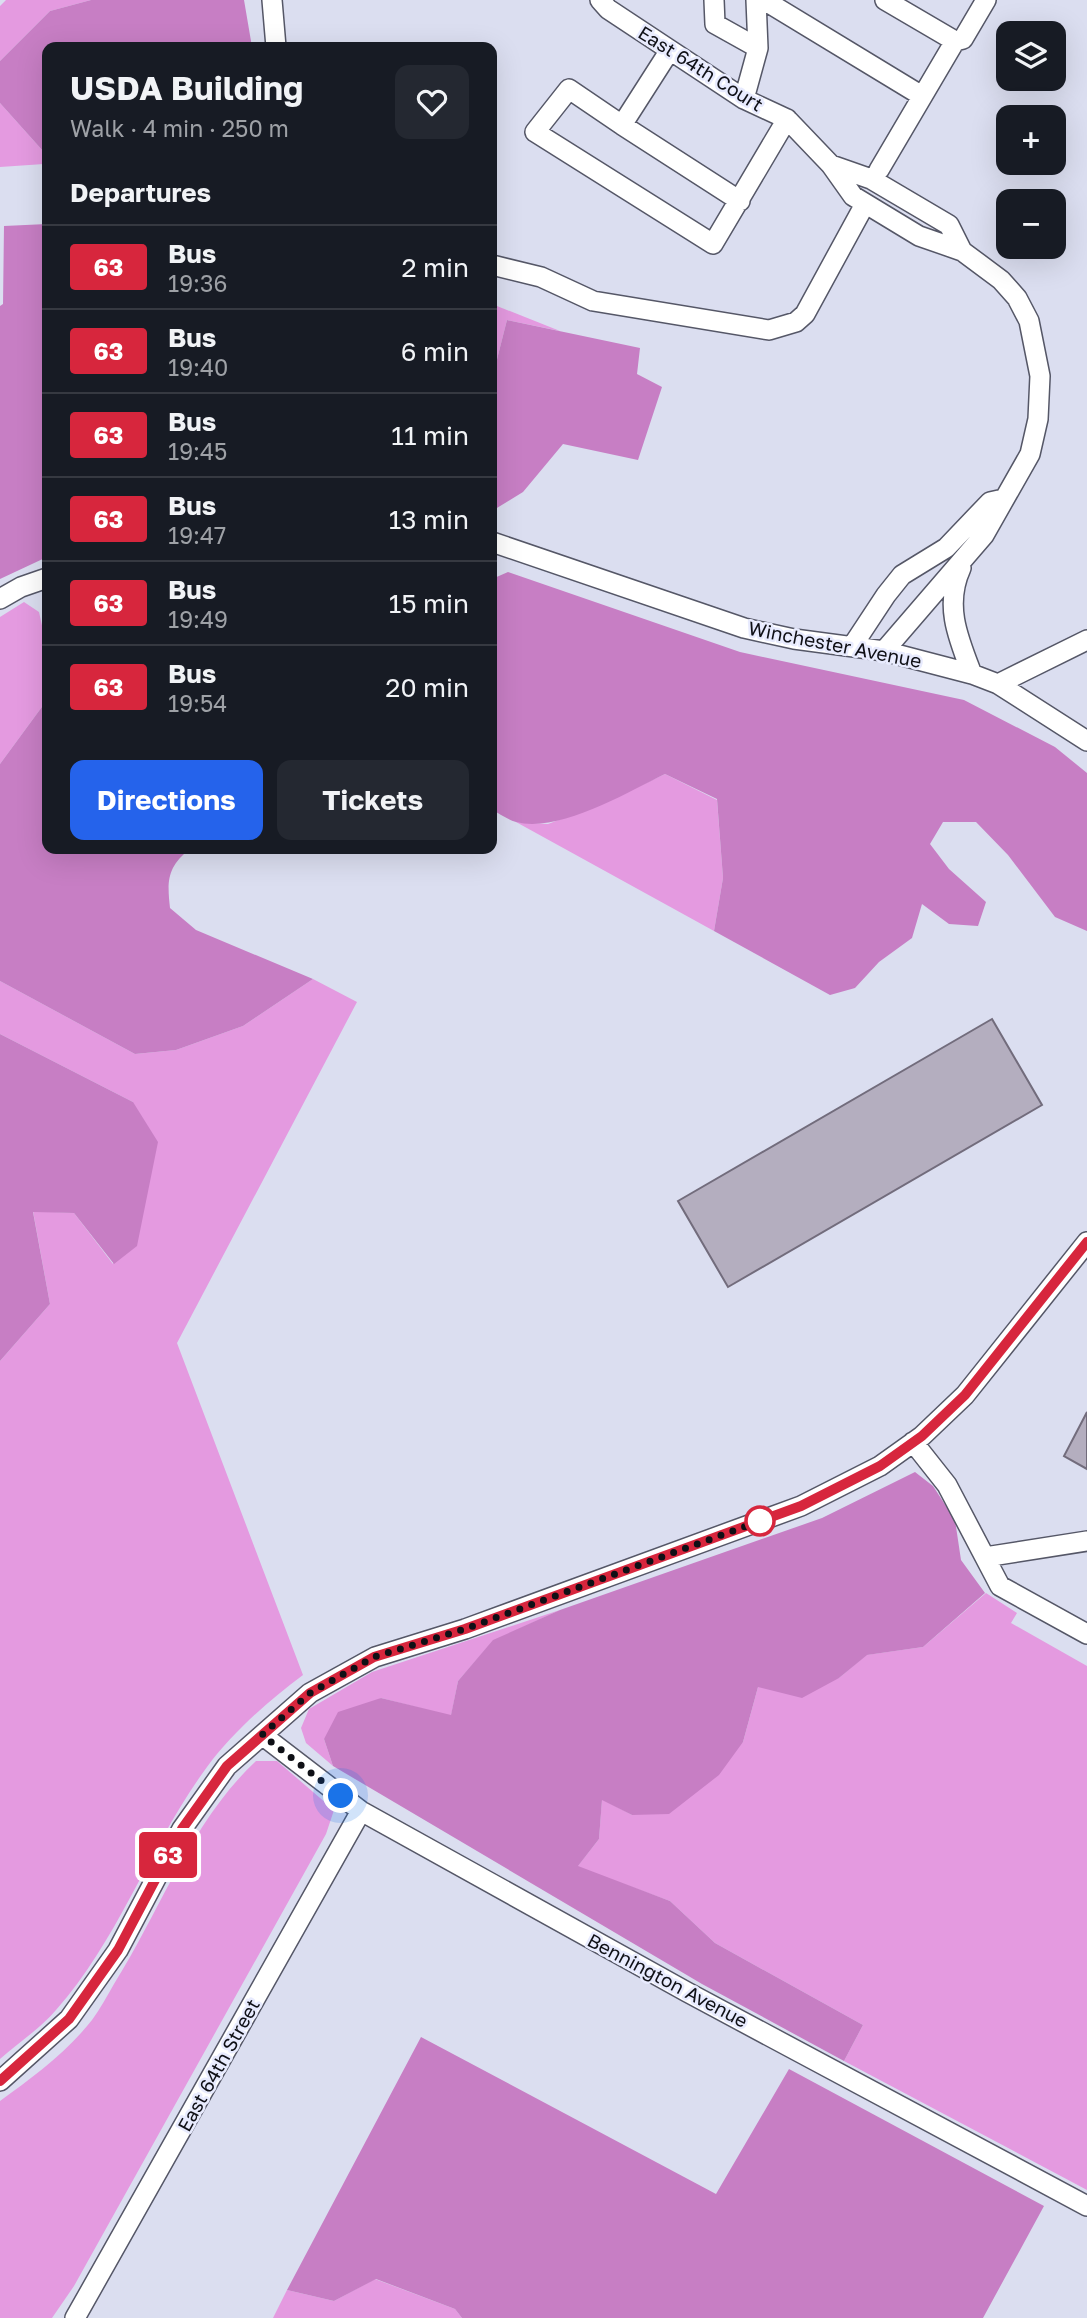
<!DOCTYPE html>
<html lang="en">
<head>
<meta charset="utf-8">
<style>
	:root { --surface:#171b24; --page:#242831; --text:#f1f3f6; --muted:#9ea1a6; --line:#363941; --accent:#2563eb }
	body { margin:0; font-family:"Golos Text",sans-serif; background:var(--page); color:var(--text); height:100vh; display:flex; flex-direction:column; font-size:26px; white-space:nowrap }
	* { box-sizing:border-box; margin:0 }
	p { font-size:23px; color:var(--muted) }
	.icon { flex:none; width:38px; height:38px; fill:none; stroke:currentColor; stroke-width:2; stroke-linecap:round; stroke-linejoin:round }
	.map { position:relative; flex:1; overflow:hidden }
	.sheet { position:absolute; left:42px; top:42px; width:455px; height:812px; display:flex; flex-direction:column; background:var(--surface); border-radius:14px; box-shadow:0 7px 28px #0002 }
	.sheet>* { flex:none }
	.badge { padding:0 14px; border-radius:5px; font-size:24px; line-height:46px }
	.fabs { position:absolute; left:996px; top:21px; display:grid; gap:14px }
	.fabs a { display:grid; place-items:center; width:70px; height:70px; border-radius:14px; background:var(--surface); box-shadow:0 7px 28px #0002; font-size:35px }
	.you { position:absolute; width:35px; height:35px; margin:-18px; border:5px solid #fff; border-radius:50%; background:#1a73e8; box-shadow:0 0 0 10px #1a73e833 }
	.map>.badge { position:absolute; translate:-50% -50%; box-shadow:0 0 0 4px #fff }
	h2 { padding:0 28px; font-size:26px; line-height:63px }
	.round { display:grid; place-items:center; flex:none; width:74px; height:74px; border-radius:14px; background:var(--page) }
	.summary { display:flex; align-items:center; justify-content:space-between; height:119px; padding:0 28px }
	h1 { font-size:33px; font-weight:700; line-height:52px }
	.button { display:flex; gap:14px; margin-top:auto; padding:14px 28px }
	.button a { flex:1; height:80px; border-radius:14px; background:var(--accent); color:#fff; font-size:28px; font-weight:700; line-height:80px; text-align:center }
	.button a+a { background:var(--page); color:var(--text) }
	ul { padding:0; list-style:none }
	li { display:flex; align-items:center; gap:21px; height:84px; padding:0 28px; border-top:2px solid var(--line) }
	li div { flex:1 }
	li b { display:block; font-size:26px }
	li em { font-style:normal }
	li .badge { min-width:77px; font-weight:700; text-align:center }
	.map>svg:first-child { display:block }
</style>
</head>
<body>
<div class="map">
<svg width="1087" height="2318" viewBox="0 0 1087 2318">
	<rect width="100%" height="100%" fill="#dbdef0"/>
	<path fill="#e49ae0" d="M6,0H91L50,11L0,61V6Z
		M0,103L43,151L44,164L0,167Z
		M492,304L560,331L507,320L492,379Z
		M24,602L39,612L43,630L47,631V700L0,764V617Z
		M665,774L717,800L723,878L714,931L516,822L548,824L606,802Z
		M313,979L357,1002L177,1343L303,1675C268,1701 233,1732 207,1767C150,1844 120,1938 56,2010C41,2028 18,2043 0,2059V1361L50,1304L33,1211L74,1213L113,1264L133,1102L0,1034V981L135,1054L176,1050L243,1026Z
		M986,1593L1017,1613L1011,1623L1087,1666V2190L844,2061L863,2025L715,1943L670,1901L577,1867L599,1839L602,1799L632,1815L743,1742L758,1687L839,1678L866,1655L923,1647Z
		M560,1610L493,1641L458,1681L451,1716L381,1698L324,1739L333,1766L306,1743L301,1728L309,1709L372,1672Z
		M256,1761H277L334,1810L326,1834L74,2286L52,2318H0V2101C32,2078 67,2052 92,2020C100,2009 107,1996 114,1984C161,1909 191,1822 256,1761Z
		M375,2279L455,2309L462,2318H273L287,2290L334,2301Z"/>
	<path fill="#c77ec4" d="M91,0H244L252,47H47V187L43,151L0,103V61L50,11Z
		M47,224V557L0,579V306L3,304L4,226Z
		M507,320L640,348L637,374L662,387L638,460L563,444L523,492L492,511V379Z
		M508,572L740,652L964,700L1055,747L1087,773V931L1055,917L1008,855L976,822H943L930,844L949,869L986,902L978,926L949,924L922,904L912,938L879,962L855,988L830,995L714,931L723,878L717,799L665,774C626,793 559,833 516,822C508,820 499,813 492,810V579Z
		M47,700V849H190C167,867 167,881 170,908L196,930L313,979L243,1026L176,1050L135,1054L0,981V764Z
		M0,1034L133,1102L158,1142L137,1246L114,1264L74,1213L33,1212L50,1304L0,1361Z
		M915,1472L933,1486L955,1520L961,1560L985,1593L923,1647L867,1655L839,1678L802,1698L758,1687L743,1742L719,1775L669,1814L632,1815L602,1800L599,1839L578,1866L670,1901L715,1943L863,2025L844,2061L702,1984L333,1766L324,1739L338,1712L381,1698L451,1715L458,1681L493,1640L560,1610L822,1518Z
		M421,2037L716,2194L789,2069L1044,2206L983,2318H462L455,2309L376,2279L334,2301L287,2290Z"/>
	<path fill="#b4aebf" stroke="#726c7c" stroke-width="2" d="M992,1019L1042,1105L728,1287L678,1201Z
		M1087,1412V1469L1064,1456Z"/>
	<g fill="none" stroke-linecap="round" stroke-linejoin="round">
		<g stroke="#555767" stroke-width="22">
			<path id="minor" d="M272,0L276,47
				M600,0L608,9L744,99L787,119L831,165L853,196L919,236L962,251L1001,280L1017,298L1029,321L1040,376L1038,419L1030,454L984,535L884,651
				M714,0L715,24L758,48
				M764,0L922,96
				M955,41L963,39L986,0
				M670,50L622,125L569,89L535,132L713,244L787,119
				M744,99L758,48L756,0
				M622,125L740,201
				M831,165L871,179L949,225L962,251
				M879,170L955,41L885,0
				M492,265L541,277L593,301L769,330L796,322L805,314L865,204
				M492,542L744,628L794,639L884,651L972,674L998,684L1087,741
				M961,568C944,605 958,638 972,674
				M0,599L21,587L47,578
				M853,645L886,595L902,575L946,548L990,502L999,500
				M998,684L1087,640
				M913,1442L947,1485L1000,1586L1087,1634
				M985,1557L1087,1541
				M262,1735L361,1811L687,1992L1087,2206
				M0,2081L69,2019L118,1950L182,1829L227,1766L310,1693L375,1657L465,1629L801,1506L880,1466L922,1436L965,1395L1087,1242
				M75,2318L361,1811"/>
		</g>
		<use href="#minor" stroke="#fff" stroke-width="19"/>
	</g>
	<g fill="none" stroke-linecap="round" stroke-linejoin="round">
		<g stroke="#fff" stroke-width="16">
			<path id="line" d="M0,2081L69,2019L118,1950L182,1829L227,1766L310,1693L374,1657L465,1629L801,1506L880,1466L922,1436L965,1395L1087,1242"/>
		</g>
		<use href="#line" stroke="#d7263d" stroke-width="10"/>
		<path stroke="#0f1016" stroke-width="7" stroke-dasharray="0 12.6" d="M341,1796L262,1735L310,1693L374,1657L465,1629L760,1521"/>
	</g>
	<circle fill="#fff" stroke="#d7263d" stroke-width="3.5" cx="760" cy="1521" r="14"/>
	<g text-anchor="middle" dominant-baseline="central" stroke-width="5" stroke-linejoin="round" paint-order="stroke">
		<g font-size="19" fill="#0f1016" stroke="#e8ebfe">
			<text transform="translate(701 68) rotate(32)">East 64th Court</text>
			<text transform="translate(835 644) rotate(11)">Winchester Avenue</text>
			<text transform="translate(668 1980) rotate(28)">Bennington Avenue</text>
			<text transform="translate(218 2065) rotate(-61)">East 64th Street</text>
		</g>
	</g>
</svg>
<div class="fabs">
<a><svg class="icon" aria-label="layers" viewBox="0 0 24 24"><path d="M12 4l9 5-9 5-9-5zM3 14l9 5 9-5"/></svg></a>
<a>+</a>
<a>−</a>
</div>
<div class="you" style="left:341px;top:1796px"></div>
<b class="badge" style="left:168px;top:1855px;background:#d7263d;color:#fff">63</b>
<section class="sheet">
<div class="summary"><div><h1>USDA Building</h1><p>Walk · 4 min · 250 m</p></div><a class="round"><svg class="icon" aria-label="heart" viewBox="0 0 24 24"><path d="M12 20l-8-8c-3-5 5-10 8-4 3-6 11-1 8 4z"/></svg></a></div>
<h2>Departures</h2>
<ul>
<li><span class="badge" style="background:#d7263d;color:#fff">63</span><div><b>Bus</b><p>19:36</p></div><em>2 min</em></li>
<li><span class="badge" style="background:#d7263d;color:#fff">63</span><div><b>Bus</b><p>19:40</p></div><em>6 min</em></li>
<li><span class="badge" style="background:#d7263d;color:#fff">63</span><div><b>Bus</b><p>19:45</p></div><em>11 min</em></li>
<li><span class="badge" style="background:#d7263d;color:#fff">63</span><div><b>Bus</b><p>19:47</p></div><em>13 min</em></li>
<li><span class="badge" style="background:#d7263d;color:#fff">63</span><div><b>Bus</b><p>19:49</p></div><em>15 min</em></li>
<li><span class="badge" style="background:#d7263d;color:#fff">63</span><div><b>Bus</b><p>19:54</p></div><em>20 min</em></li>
</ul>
<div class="button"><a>Directions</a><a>Tickets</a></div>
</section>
</div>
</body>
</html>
